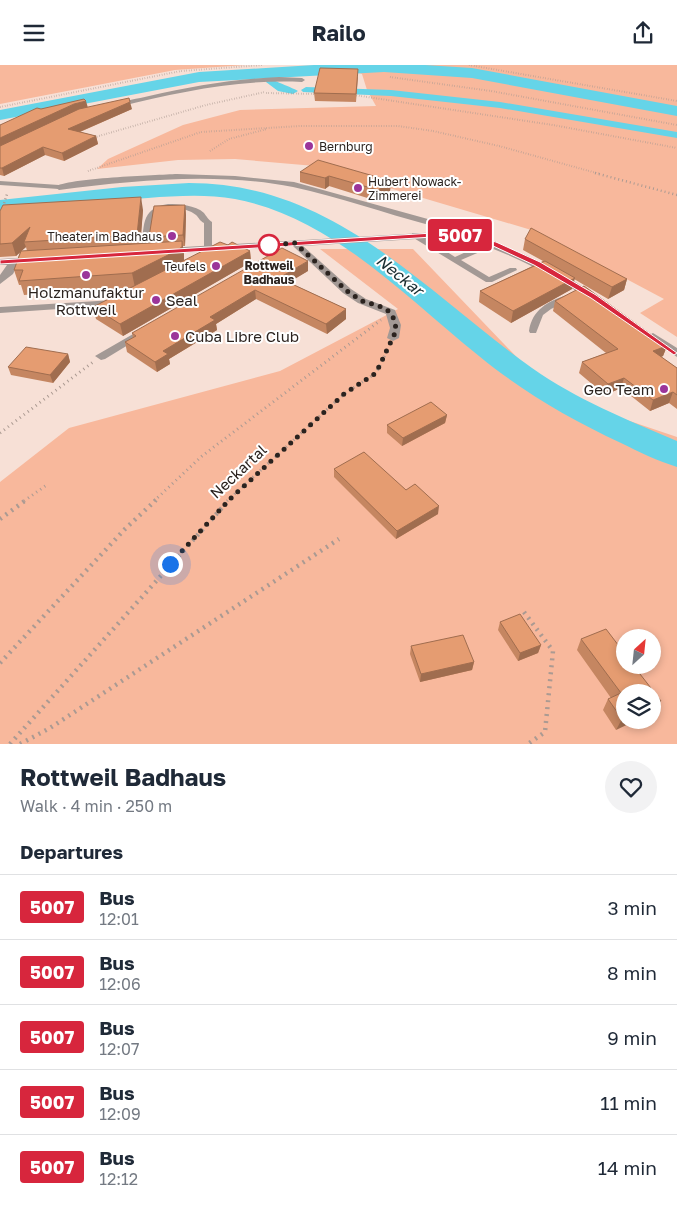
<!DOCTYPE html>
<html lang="en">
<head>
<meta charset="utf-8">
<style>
	:root { --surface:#fff; --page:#f2f2f3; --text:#1f2937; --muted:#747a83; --line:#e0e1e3 }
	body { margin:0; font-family:"Golos Text",sans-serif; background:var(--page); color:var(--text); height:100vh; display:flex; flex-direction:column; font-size:19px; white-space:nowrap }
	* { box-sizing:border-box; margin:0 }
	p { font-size:16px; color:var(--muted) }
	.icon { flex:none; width:28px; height:28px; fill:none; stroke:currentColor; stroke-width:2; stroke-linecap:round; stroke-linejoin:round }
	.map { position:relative; height:679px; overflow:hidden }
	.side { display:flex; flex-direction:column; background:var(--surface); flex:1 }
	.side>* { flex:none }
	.badge { padding:0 10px; border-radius:4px; font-size:18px; line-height:32px }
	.needle { width:32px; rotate:27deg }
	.tools { position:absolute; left:616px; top:564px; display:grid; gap:10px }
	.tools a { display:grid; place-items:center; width:45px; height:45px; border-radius:50%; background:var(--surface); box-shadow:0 2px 8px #0003; font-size:25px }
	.you { position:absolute; width:25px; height:25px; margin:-12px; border:4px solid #fff; border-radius:50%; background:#1a73e8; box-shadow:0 0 0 8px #1a73e833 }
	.map>.badge { position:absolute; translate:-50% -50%; box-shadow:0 0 0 2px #fff }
	h2 { padding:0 20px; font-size:19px; line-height:45px }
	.round { display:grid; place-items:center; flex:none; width:52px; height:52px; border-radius:26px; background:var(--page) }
	.head { display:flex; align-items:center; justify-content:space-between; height:85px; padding:0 20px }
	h1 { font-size:24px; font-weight:700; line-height:38px }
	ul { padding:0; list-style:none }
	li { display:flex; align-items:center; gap:15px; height:65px; padding:0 20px; border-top:1px solid var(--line) }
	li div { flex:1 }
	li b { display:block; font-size:19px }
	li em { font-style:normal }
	li .badge { min-width:55px; font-weight:700; text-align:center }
	header { display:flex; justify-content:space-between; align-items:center; height:65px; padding:0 20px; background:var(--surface); font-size:22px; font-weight:700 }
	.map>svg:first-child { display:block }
</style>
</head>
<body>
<header><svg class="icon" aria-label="menu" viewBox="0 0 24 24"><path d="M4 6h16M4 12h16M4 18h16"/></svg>Railo<svg class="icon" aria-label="share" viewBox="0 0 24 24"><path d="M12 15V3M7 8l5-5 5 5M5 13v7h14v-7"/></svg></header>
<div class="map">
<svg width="677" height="679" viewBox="0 0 677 679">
	<rect width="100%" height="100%" fill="#f7e0d6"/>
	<path fill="#f8b89c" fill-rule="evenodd" d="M0,0H246L175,5L0,39Z
		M333,0H677V272L640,248L664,234L538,167L315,101L235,94L178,95L97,104L108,94L183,60L240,45L376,41L367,25L362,9Z
		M320,184H413L530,306L606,348L677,372V679H0V417L69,363L280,306L398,244ZM625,572H652V600H625ZM625,628H652V655H625Z"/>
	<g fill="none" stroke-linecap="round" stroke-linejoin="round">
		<path fill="#65d4e8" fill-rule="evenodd" d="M266,13C269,13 295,24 298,26L293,29L278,26L266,17Z
			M306,22L391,25L500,37L677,67V73L500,43L391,31L303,27L301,25Z"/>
		<path fill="#65d4e8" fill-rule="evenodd" d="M314,0H425L472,3L677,41V51L472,13L384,7L199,17L0,55V45L199,7Z
			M189,118C334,118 423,225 532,303C576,334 627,355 677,376V402C658,396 639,387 621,378C570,354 523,327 479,291C404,231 333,153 235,134C206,129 176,131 148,133C98,136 49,142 0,149V135L122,122Z"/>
		<path stroke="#ab9a92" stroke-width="2" stroke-dasharray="0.5 2" stroke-linecap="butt" d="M469,0L677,36
			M390,12L491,26L677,60
			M266,28L318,29
			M354,30L553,60L677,83
			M0,42L181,6L262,0
			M92,73L206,40L265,27
			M210,86L229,74L267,64
			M88,106L201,67L300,61H398L433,66L499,81L600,109"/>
		<path stroke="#ab9a92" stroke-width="2.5" stroke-dasharray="1 3" stroke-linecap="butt" d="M595,108L677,130
			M3,142L7,129"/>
		<path stroke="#ab9a92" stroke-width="3" stroke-dasharray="1 4" stroke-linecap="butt" d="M0,368L93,297
			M24,436L48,419
			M154,436L202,391L381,255
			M227,436L344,329L376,308L389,283"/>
		<path stroke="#ab9a92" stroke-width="4.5" stroke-dasharray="2 5" stroke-linecap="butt" d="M0,454L26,435
			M524,547L553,586L545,667L528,679
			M0,598L125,464L156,435
			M10,679L229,435
			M20,679L50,663L339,474"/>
		<path fill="#a39995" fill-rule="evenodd" d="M279,12L302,13L305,15L302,17C239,14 179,27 118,42L115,40C124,35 138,34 149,31C192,21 234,14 279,12Z
			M0,116L59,120L62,122L59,124L0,120Z
			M168,139C178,139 196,140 204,148C207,152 208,154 212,157V184L204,193H201L197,191L204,183V158C200,156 199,153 196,150C185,141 164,141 154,150L149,187L145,189L141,187C145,162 139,144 168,139Z
			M412,168H418L455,192L490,176H496V180L461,195L489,212L510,203H516L517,205L492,217H486L412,172Z
			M567,230L571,233L570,235L551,244L543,250L536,268H530L529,266C532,245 548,236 567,230Z
			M114,235L117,236V240L0,248V242Z"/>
		<path fill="#a39995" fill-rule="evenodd" d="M177,109L235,111L294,117L435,156L452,167L491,176L528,191L563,209L599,232L594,235L590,234C545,207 501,181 449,172L303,181L351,224L366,234L395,245L401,260L399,273L393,276L387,273L390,263L386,249L358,238L343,228L293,181L167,189L162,186L167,183L439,167L429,160C384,148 339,132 293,122C217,107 135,115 59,125L55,122C66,113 157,110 177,109Z
			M32,192L35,193V197L18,199L13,209L0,219V210L7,200H0V194Z
			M147,261L153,264L151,266L105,294L101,295L95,291Z
			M653,268L677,283V292L649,273L647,271Z"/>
	</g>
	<path fill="#c58661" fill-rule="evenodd" d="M358,12L356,37L315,36L314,28Z
		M88,42L132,44L80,67L96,71L98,79L64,96L45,90L4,111L0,110V60L41,44Z
		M300,107L391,116L390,126L377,136L329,121L325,124L300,117Z
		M185,140L186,150L185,181H183L184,190V195L250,186L251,197L123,271L96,254L93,242L130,223L24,230L21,220H19L14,205L20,187L16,191L0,192V146L143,145L140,178H151L149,172ZM26,182L27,186H21Z
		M525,174L627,214L624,225L608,234L574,214L572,224L511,258L479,237L480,226L543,196L523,185Z
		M308,206L288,217L346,244V254L327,269L256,234L216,259L217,265L169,294L170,299L157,307L127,287L125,277L133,273L132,268Z
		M555,236L667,281L663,291L661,292L677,303V344L669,338L650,346L621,323L605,330L579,308L582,297L606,288L553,246Z
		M68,289L70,297L53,318L11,310L8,302Z
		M447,350L445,358L402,381L387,368V360Z
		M334,404L406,425L438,449L396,474L334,412Z
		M500,557L541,580L538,588L518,596L498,565Z
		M581,574L661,636L654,647L625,655L616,665L603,645L608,634L611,633L577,585Z
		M411,581L474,597L472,605L420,617L410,589Z"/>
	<path fill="#a06d4f" d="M86,36L88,43L0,82V73L74,39Z
		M130,37L132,44L70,71L68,64Z
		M96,71L98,79L64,96L62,88Z
		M43,82L45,90L4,111L2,103Z
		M329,111V121L325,124V113Z
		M391,116L390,126L377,136L378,125Z
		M141,132L143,145L140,184L137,170Z
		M185,140L186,150L185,181L183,170Z
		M30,162L24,177L26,182L16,191L12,178Z
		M182,176L184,190V196L135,223L132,208Z
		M250,186L251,197L123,271L120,259Z
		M308,196V206L280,223L279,213Z
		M575,213L572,224L511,258L513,246Z
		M627,214L624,225L608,234L612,222Z
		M255,225L256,234L216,259L217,265L169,294L170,299L157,307L155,297L163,286L210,252Z
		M346,244V254L327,269L326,259Z
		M667,281L663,291L650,296L653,286Z
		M68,289L70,297L53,318L50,310Z
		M624,313L621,323L605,330L608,319Z
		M673,327L669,338L650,346L653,335Z
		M447,350L445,358L402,381L403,373Z
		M439,441L438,449L396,474L397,466Z
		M541,580L538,588L518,596L520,588Z
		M474,597L472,605L420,617L421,609Z
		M661,636L654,647L652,648V640Z
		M625,653V655H637L616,665L622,654Z"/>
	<path fill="#e59c71" stroke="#a06d4f" d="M320,3L358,4L356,29L314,28Z
		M129,33L130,37L68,64L96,71L62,88L43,82L2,103H0V81L79,44Z
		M84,34L86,36L74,39L0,73V60L37,43L41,44Z
		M318,95L391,116L378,125L329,111L325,113L300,107Z
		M141,132L137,170L24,177L30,162L12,178L0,179V146L3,140Z
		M185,140L183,170L149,172L154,141Z
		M531,163L627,214L612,222L525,174Z
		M182,176V182L174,187L132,208L19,216L23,205H14L21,186Z
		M220,177L228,180L232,177L250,186L120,259L93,242Z
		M282,183L308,196L279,213L346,244L326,259L255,225L210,252L215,255L163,286L168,289L155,297L125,277L136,271L132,268Z
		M545,196L575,213L513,246L480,226Z
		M584,221L667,281L653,286L677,303V330L673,327L653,335L624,313L608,319L582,297L618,284L555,236Z
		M26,282L68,289L50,310L8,302Z
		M431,337L447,350L403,373L387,360Z
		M364,387L406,425L415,419L439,441L397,466L334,404Z
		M520,549L541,580L520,588L500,557Z
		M606,564L625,589V600H633L661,636L652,640V628H625V653L622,654L608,634L621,628L581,574Z
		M463,570L474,597L421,609L411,581Z"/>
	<path fill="#d7263d" stroke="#fff" d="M449,167L496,177L540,197L596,230L677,288L674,290L591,233L534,200L491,180L449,171L0,199V195Z"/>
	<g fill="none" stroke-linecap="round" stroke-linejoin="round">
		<path stroke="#2b231f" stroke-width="5" stroke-dasharray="0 9" d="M170,499L230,434L344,329L376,308L396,266L395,256L390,247L382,242L362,236L347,226L295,178L269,180"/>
	</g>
	<g fill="#9b359a" stroke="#fff" stroke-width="2">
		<circle cx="309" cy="81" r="5"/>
		<circle cx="358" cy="123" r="5"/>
		<circle cx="172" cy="171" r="5"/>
		<circle cx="216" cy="201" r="5"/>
		<circle cx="86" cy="210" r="5"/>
		<circle cx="156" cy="235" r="5"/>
		<circle cx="175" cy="271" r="5"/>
		<circle cx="664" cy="324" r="5"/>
	</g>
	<circle fill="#fff" stroke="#d7263d" stroke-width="2.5" cx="269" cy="180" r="10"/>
	<g text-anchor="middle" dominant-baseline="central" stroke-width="4" stroke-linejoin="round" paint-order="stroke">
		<g font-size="12" fill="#2b231f" stroke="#fff" text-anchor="start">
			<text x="319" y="81">Bernburg</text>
			<text x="368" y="116">Hubert Nowack-<tspan x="368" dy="14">Zimmerei</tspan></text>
			<text x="162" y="171" text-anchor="end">Theater im Badhaus</text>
			<text x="206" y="201" text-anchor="end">Teufels</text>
		</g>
		<g font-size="12" font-weight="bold" fill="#2b231f" stroke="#fff">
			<text x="269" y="200">Rottweil<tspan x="269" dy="14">Badhaus</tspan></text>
		</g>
		<g font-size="15" fill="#2b231f" stroke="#fff" text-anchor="start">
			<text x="86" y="227" text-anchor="middle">Holzmanufaktur<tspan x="86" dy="17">Rottweil</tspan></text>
			<text x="166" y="235">Seal</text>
			<text x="185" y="271">Cuba Libre Club</text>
			<text x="654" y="324" text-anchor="end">Geo Team</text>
		</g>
		<g font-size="15" fill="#2b231f" stroke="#fff">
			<text transform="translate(238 406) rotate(-43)">Neckartal</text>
		</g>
		<g font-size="16" font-style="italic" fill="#192d31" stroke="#fff">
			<text transform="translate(400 210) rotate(39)">Neckar</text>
		</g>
	</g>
</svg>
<div class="tools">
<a><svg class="needle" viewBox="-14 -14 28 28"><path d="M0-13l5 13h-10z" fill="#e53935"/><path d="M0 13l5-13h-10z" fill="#747a83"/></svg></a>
<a><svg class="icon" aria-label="layers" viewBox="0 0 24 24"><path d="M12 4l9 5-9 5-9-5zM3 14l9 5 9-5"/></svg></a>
</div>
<div class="you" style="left:170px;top:499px"></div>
<b class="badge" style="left:460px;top:170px;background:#d7263d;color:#fff">5007</b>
</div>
<section class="side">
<div class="head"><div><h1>Rottweil Badhaus</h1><p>Walk · 4 min · 250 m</p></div><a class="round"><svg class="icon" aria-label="heart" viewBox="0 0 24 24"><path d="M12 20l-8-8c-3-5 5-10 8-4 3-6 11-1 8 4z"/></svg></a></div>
<h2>Departures</h2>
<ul>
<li><span class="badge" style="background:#d7263d;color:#fff">5007</span><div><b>Bus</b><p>12:01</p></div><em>3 min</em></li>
<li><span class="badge" style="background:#d7263d;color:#fff">5007</span><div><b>Bus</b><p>12:06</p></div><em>8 min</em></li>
<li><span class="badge" style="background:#d7263d;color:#fff">5007</span><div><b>Bus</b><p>12:07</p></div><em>9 min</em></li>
<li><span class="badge" style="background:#d7263d;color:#fff">5007</span><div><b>Bus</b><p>12:09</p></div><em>11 min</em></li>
<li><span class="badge" style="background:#d7263d;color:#fff">5007</span><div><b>Bus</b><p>12:12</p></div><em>14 min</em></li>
</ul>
</section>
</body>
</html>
